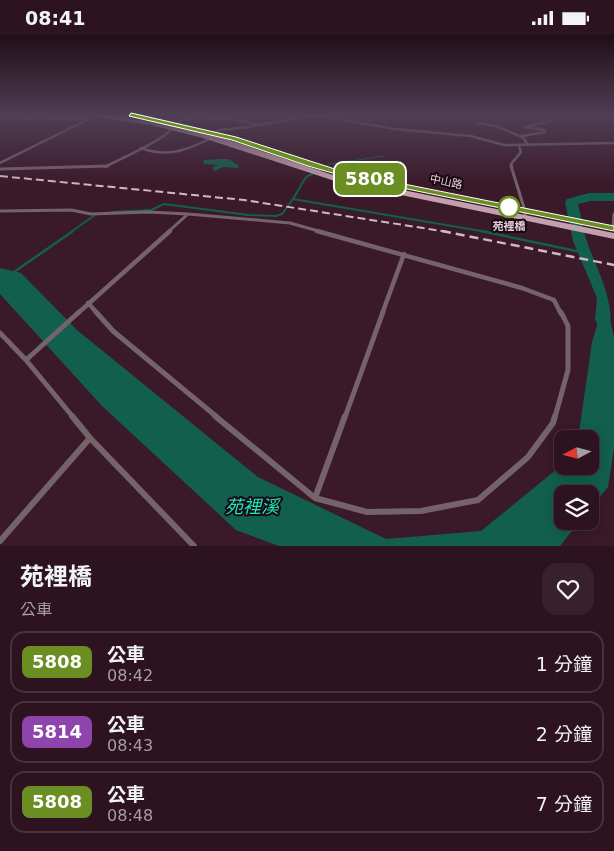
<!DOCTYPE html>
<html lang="zh-TW">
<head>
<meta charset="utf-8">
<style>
	:root { --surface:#2c131f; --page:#38202c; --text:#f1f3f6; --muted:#a69ea4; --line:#48323d }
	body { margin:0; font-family:"DejaVu Sans","Noto Sans TC",sans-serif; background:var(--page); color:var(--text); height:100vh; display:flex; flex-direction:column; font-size:19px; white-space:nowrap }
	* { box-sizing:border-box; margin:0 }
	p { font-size:16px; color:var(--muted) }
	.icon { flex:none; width:28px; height:28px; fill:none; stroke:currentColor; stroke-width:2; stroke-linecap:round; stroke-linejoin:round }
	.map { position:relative; height:511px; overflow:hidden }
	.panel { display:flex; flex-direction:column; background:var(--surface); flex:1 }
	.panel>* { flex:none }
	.badge { padding:0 10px; border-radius:8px; font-size:18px; line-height:32px }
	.needle { width:32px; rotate:263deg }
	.fabs { position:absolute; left:554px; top:395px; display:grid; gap:10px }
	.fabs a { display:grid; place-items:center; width:45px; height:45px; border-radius:10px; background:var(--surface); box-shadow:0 2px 12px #0003,0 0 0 1px var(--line); font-size:25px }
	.map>.badge { position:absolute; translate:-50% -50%; box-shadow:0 0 0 2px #fff }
	.round { display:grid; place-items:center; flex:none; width:52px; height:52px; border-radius:15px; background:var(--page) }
	.overview { display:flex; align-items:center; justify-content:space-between; height:85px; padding:0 20px }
	h1 { font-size:24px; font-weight:700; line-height:38px }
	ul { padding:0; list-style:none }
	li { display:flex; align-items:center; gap:15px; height:62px; margin:0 10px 8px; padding:0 10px; border:2px solid var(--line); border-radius:15px }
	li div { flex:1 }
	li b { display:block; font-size:19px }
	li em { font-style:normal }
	li .badge { min-width:55px; font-weight:700; text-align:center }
	.status { display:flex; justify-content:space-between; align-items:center; height:35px; padding:0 25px; background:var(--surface); direction:ltr }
	.status svg { height:14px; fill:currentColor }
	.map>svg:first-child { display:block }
</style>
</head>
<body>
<div class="status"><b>08:41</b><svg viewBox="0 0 49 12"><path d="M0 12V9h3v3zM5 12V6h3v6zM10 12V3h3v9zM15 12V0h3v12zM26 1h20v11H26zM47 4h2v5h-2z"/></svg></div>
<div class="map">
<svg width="614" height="511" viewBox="0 0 614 511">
	<rect width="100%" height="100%" fill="#3a1929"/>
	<path fill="#383a03" d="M400,80H465L459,85L415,83Z"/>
	<path fill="#125f4d" d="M221,124H229L239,131L238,133L223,132L215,136L212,133L218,130L203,129L204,125Z
		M0,233L21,238L77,295L258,442L386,504L481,496L562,430L590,431V404H578L592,307L605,263L614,302V414L608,452L590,474V459H562V486H580L560,511H279L236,495L102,371L0,259Z"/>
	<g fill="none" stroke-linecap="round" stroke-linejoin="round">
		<path stroke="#125f4d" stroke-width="1" d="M325,132L330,129L385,121"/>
		<path stroke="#125f4d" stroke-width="2" d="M327,131L306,142L293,164L487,197
			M112,177L151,175L164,169L248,180L276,181L282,179L293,164
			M71,197L95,180"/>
		<path stroke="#125f4d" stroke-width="2.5" d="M481,196L586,218
			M14,237L73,196"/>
		<path fill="#125f4d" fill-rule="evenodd" d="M589,158H614V166H590L578,169C581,181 583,195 587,207C595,229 614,266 610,289L604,291L598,289L595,285L597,263L573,206L565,167L567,164Z"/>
		<path stroke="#75636a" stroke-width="2.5" d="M0,83L88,84
			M477,88L496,91L522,102
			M205,101L220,95L249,92L307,81L326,82L395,94L471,101L504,110L614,108
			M528,110L522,101L545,97V95L525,92L551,86L546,82L547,80
			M141,113C167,123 188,115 211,103
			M0,128L97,80
			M105,132C124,122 144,114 162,102C170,97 178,86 186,83L231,84L255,89
			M512,132L511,129L521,117L519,111"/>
		<path stroke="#75636a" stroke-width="3" d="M511,131L525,176V183
			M0,134L108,131
			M0,176L71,175L91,179L148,177L188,179L290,188L322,197
			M613,193L614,179
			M168,197L188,179"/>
		<path stroke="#75636a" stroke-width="4.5" d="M317,196L522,253L554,265L561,279
			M88,268L98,279
			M77,279L170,196
			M382,279L404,219"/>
		<path stroke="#75636a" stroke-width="5" d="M96,277L113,296L217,382
			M0,298L26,325L73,382
			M26,325L79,277
			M345,382L383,277
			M555,382L568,335V291L561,277"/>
		<path stroke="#75636a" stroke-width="6" d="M72,381L90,403L194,511
			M215,381L315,463L367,477L421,476L478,465L528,422L553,388L555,381
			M315,463L345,381
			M0,506L90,403"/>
		<path fill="#c4a0af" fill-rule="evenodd" d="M95,80H115L170,90L226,104L339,142L614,198V204L338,147L203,103L151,90L98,82Z"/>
		<path stroke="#d1b8c2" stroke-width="2" stroke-dasharray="8 4" stroke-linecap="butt" d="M0,141L244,165L448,197"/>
		<path stroke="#d1b8c2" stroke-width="2.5" stroke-dasharray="9 5" stroke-linecap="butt" d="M442,196L614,230"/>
	</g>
	<linearGradient id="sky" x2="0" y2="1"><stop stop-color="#200e17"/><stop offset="0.53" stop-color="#4f3e54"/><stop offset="1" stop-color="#4f3e54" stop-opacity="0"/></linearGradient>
	<rect width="614" height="151" fill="url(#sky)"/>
	<path fill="#6b8e23" stroke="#fff" d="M131,78L236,102L344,137L614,191V196L343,141L308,131L232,105L129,81Z"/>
	<circle fill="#fff" stroke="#6b8e23" stroke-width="2.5" cx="509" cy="172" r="10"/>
	<g text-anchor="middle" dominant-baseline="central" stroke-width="4" stroke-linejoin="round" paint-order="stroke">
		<g font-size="11" fill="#e5ced7" stroke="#180a10">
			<text transform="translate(446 147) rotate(12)">中山路</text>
		</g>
		<g font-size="11" font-weight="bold" fill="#e5ced7" stroke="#180a10">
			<text x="509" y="191">苑裡橋</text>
		</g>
		<g font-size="18" font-style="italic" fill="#17ecbf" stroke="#180a10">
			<text x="252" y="471">苑裡溪</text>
		</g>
	</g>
</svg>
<div class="fabs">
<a><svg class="needle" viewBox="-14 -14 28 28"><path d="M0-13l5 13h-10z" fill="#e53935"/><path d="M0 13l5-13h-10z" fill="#a69ea4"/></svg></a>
<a><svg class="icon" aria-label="layers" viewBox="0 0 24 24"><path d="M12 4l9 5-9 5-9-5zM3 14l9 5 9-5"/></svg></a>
</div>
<b class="badge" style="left:370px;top:144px;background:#6b8e23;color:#fff">5808</b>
</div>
<section class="panel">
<div class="overview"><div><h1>苑裡橋</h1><p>公車</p></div><a class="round"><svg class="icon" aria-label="heart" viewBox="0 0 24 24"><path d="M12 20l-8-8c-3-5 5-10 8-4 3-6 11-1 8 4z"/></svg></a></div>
<ul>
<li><span class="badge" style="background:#6b8e23;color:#fff">5808</span><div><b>公車</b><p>08:42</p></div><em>1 分鐘</em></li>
<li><span class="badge" style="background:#8e44ad;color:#fff">5814</span><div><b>公車</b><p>08:43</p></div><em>2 分鐘</em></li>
<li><span class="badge" style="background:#6b8e23;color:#fff">5808</span><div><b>公車</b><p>08:48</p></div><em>7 分鐘</em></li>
</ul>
</section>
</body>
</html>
